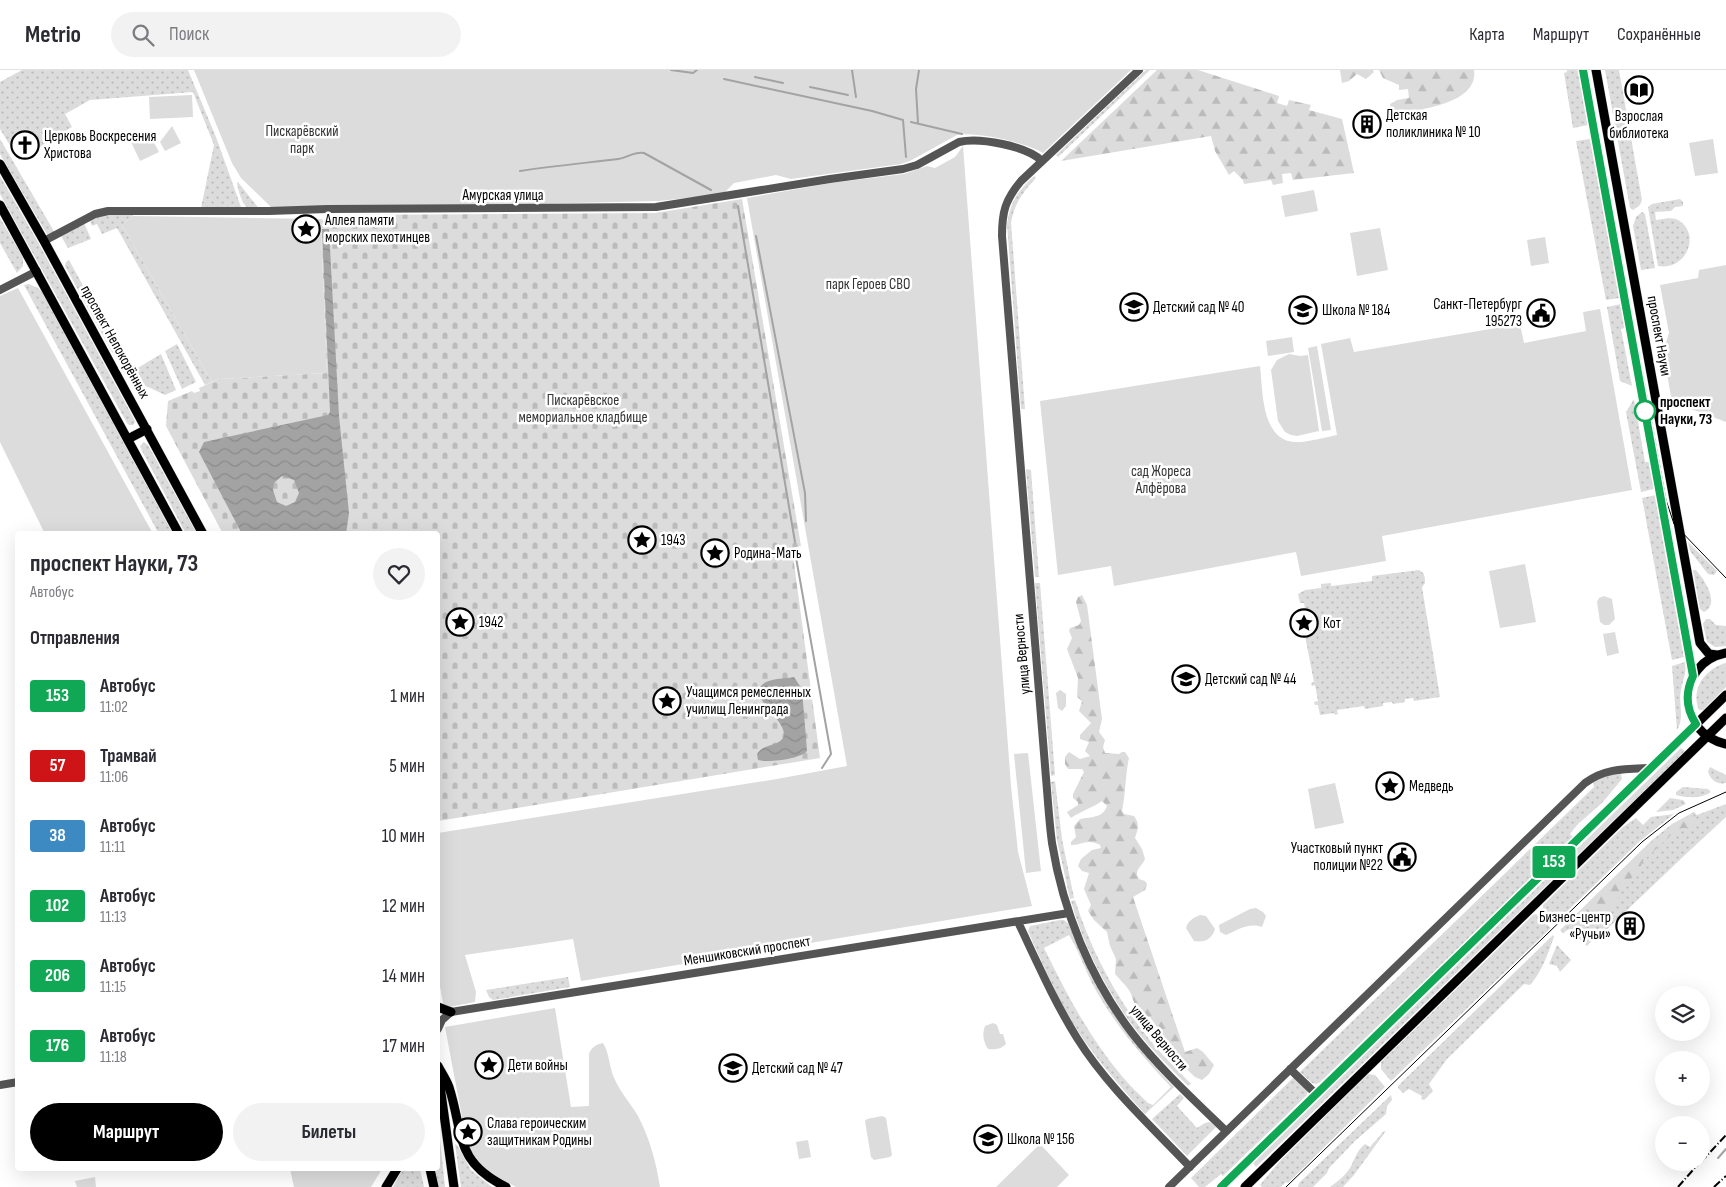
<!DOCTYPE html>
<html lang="ru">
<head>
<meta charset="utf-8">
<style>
	:root { --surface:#fff; --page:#f2f2f3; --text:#2b2b33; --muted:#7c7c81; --line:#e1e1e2; --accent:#000 }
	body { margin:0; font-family:"Sofia Sans Condensed",sans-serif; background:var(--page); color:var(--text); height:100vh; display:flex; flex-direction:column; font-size:19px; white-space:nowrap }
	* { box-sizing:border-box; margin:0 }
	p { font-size:16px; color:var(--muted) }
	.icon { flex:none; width:28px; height:28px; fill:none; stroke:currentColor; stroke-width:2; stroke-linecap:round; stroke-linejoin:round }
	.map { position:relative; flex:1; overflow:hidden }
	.side { position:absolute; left:15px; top:461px; width:425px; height:640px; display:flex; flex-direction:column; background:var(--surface); border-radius:5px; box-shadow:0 5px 20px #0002 }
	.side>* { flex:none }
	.badge { padding:0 10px; border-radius:4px; font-size:18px; line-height:32px }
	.controls { position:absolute; left:1655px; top:916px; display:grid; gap:10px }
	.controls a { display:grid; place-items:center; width:55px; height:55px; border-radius:50%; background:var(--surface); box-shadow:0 5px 20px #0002; font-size:25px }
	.map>.badge { position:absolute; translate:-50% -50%; box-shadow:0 0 0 2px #fff }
	h2 { padding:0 15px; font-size:19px; line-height:45px }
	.round { display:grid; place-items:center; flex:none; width:52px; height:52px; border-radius:26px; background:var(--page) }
	.headline { display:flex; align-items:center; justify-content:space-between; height:85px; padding:0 15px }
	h1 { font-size:24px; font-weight:700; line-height:38px }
	.cta { display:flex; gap:10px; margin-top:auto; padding:10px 15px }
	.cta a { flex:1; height:58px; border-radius:30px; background:var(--accent); color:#fff; font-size:20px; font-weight:700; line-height:58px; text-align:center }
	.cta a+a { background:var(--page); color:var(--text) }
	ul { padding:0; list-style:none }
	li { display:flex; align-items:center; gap:15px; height:70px; padding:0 15px }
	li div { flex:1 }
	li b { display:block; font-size:19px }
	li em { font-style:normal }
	li .badge { min-width:55px; font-weight:700; text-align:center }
	header { display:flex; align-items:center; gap:30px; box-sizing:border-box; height:70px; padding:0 25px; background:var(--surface); border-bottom:1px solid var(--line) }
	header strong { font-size:24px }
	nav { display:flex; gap:28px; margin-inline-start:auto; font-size:18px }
	.search { width:350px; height:45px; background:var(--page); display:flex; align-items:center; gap:12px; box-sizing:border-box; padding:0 18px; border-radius:28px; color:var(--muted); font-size:19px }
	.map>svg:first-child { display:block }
</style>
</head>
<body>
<header>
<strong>Metrio</strong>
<div class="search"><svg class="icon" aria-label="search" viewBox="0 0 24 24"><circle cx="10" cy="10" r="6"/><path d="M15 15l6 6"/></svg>Поиск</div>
<nav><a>Карта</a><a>Маршрут</a><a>Сохранённые</a></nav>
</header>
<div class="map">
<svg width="1726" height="1117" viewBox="0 0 1726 1117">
	<defs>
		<pattern id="grass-dots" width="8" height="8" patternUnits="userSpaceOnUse" patternTransform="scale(1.25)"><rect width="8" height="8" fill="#dcdcdc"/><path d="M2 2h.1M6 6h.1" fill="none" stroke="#bbb" stroke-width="1.8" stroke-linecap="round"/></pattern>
		<pattern id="forest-firs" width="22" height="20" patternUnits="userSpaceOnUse" patternTransform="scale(1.25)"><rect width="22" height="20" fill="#dcdcdc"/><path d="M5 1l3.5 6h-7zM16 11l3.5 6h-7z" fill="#bbb"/></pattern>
		<pattern id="cemetery-stones" width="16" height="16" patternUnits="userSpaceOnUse" patternTransform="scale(1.25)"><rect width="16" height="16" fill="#dcdcdc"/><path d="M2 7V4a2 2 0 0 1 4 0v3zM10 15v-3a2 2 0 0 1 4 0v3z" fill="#bbb"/></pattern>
		<pattern id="water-waves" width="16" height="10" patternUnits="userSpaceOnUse" patternTransform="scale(1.25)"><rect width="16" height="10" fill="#a3a3a3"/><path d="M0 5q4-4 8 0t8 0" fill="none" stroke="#8b8b8b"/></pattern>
	</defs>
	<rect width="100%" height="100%" fill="#fff"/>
	<path fill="url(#grass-dots)" fill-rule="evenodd" d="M22,0H188L216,67L241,137L201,138L214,75L193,22L90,30L65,44L72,57L19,90L0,59V12Z
		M1146,0H1150L1058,87L1056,85Z
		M1567,0H1578L1588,55L1573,58L1564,3L1567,2Z
		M1605,0H1619L1642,130L1640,135L1633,140L1630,138Z
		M0,69L55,163L48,166L0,84Z
		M1590,69L1620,228L1606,230L1576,71Z
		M0,106L39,174L134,349L135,352L133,355H129L127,353L0,124Z
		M1034,106L1036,108C1023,122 1014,134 1011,153L1025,339H1021L1007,154C1011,131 1017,122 1034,106Z
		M238,112L260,140L248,139C241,131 239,123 237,113Z
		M1680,129L1683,132V136L1675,137L1671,141L1655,142L1656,150C1662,149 1670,147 1676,149C1702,161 1688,201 1658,196L1648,137L1652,134Z
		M1642,142L1645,144L1655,198L1641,200L1633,156L1636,147Z
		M109,143H133V146L122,155L212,312L205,315L117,158L102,164L97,154L92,156L90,150Z
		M0,148L23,187V196L17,203L0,173Z
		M84,153L91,169L68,178L61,166V165Z
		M69,190L120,283L116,284L112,282L65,196L66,192Z
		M29,214L38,218L42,222L173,464H159L24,215Z
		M1621,234L1625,258L1621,259L1632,316L1620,311L1607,237Z
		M177,274L196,312L182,319L165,281Z
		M161,284L176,320L165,325L144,315L136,299Z
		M1634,329L1645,392H1649L1654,419L1641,422L1626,342Z
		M144,372L148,375L197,464H186L141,379L140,376Z
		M1026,399L1031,400L1039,507H1035Z
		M1656,425L1684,587L1672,590L1642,428Z
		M1688,472L1717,501L1714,505L1708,504L1690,481Z
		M1419,500C1425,503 1425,507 1425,513L1422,517L1440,627L1414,631L1413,628L1405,629V632L1393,634L1392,632L1383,633V636L1365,639L1364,636L1337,640L1338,644L1335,645L1334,643L1320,645L1318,635H1315L1314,632L1318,631L1315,615L1312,616L1311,613L1314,612L1300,540L1305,539L1304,533H1300L1298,524L1305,520L1321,518V514L1331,513V516L1372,511V506Z
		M1693,500H1696C1704,509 1721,534 1704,542L1700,539Z
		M1035,513H1040L1055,705L1051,706Z
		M1706,549H1710L1716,555L1726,556V576L1715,577L1707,572L1703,554Z
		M1685,592C1687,603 1683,609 1681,620C1678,633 1685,648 1677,660L1672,596Z
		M1726,593V617L1703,640H1699C1690,619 1706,598 1726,593Z
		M1681,678L1685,681L1256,1097L1253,1093Z
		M1710,697L1726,705V713C1717,715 1710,710 1708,701Z
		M1614,703H1621L1622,709L1602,733L1578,754L1570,764L1573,767L1319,1013L1316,1014L1312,1013L1300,1002L1594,717L1593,712Z
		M1055,711L1062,769L1074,828L1070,829L1057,770L1051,712Z
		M1683,717L1708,719L1711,722C1701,729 1688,728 1676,725V722Z
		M1670,728L1683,730L1686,734L1673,740L1656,742Z
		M1726,734V747L1686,784L1605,861L1603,859L1587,876L1569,859L1563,863L1560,860L1651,771L1672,754L1694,742L1697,745Z
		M1674,744L1640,771L1555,853L1543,841V835L1623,757L1636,748L1643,755L1651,747Z
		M1075,830C1091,880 1116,928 1149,969C1161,984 1177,999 1191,1014L1188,1016C1170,998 1152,980 1136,960C1107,922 1084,877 1071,831Z
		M1536,844L1551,858L1391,1011L1381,999V992L1533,845Z
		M1060,850H1064L1069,854C1093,916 1127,970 1174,1017L1145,1044C1124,1021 1104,998 1086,973C1062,939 1045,899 1028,861L1030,856ZM1069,865C1079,881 1085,900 1094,917C1115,955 1142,986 1171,1017L1153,1035L1148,1033C1139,1024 1129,1015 1121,1005C1089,967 1066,923 1044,878Z
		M1553,865L1554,867C1548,883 1542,902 1530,915L1524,914L1447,989L1429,1014L1433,1021L1424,1030L1421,1029L1422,1026L1409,1019L1403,1023L1398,1018V1016Z
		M1557,875L1571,890L1560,902L1557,896L1549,894Z
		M568,907L570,917L493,930L489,927L486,920Z
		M1368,1004L1375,1005L1385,1017L1288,1113L1286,1112L1281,1117H1262L1260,1115L1278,1093Z
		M1294,1007L1308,1021L1306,1026L1223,1106L1221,1104L1205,1117H1199L1191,1108Z
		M1180,1024L1184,1028L1177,1036L1197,1058L1205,1053L1210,1052L1216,1057L1187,1086L1152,1049Z
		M1391,1025L1392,1030L1387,1036L1386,1044L1355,1071L1329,1098L1327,1103L1313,1117H1298L1299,1113Z
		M438,1045V1051L445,1117H439L435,1099H438Z
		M1386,1061L1354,1105L1343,1117H1330C1338,1111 1345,1106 1350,1098C1355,1089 1357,1080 1365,1074L1370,1077L1383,1062Z
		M455,1074L457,1075L471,1100L492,1117H461Z
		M403,1099H420L424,1117H393Z"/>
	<path fill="url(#forest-firs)" d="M1157,0H1198L1279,26L1277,33L1287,36L1289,30L1311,35L1309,40L1342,49L1354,103L1293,110L1291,103L1282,104L1283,113L1273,115L1271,110L1244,114L1243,110L1234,101L1229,105L1215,81L1211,66L1061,91Z
		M1340,0H1373L1374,2L1366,9L1357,4L1349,11L1342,13Z
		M1379,0H1474C1479,35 1416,40 1392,45L1390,34L1397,30L1409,28L1408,19L1399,20V15L1383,8Z
		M1082,525L1087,535L1102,649L1099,662L1105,670L1103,677L1105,683L1119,684L1122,682H1125L1129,688C1125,706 1126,722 1122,741L1124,744L1134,746C1140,754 1138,759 1135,768L1142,779L1145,789C1142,797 1133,800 1139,809L1145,811L1147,814L1145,820L1133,827L1185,982L1197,978L1203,982L1214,995L1209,1004L1202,1010L1195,1007L1171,984L1158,967L1157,957L1150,947L1144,950C1138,943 1134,933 1131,924C1129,918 1120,910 1115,904L1116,889L1110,876L1107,862L1094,850L1088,841L1091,835L1084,819L1089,803L1082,801L1078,796L1081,789L1092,780L1101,778L1100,775C1089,768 1081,775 1071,775V772L1076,767L1074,756L1080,749C1091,747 1103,748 1107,736L1102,731C1092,738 1081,741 1071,748L1067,742L1078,735V732L1073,728V724L1084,702L1082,699H1068L1065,694V687L1069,682L1080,689L1090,686L1085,681L1089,672L1080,669V665L1091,653L1079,641L1082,631L1077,627L1078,608L1067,579L1072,568L1069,561L1070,558L1079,555L1081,551L1076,532L1078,527Z
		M1060,620L1066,624V636L1062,641L1058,638L1056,623Z
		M1694,743L1696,747L1695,753L1691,758H1682L1672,764L1642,792L1640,800L1621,818L1617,832L1600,848L1584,845L1580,849H1577L1575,846C1613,810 1648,769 1694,743Z"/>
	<path fill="url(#cemetery-stones)" d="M742,129L801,476L792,478L820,688L438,751V464H223L166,356L168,331L192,321L194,323L200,321L199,318L219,309L327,303L321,159L324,151L334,145L655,143Z"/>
	<path fill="#dcdcdc" d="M194,0H1131L1043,83C1027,73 976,61 957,65L910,91L901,94L791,109L776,105L734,113L723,124L659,131L274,140L241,108L232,93Z
		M192,25L193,47L150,49L149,27Z
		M172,56L181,73L165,81L160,72Z
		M149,63L159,82L140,91L131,72Z
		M1713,69L1718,103L1695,106L1689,73Z
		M963,76L1011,716L1018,782L1032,836L581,911L573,869L465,885L476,922L475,932L444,938L438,906V763L777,709L847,696L747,128L831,113L904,104L927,96L935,98L955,87Z
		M1314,120L1318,141L1285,147L1281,126Z
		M133,146L321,149L324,151L321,159L327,303L219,309L212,312L122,155Z
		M1380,158L1388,200L1357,206L1350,163Z
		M1545,167L1549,193L1531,196L1527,170Z
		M1726,195V352L1672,332L1663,282L1669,263L1660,215L1698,208L1699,200Z
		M18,218L153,464H45L0,372V226Z
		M1600,239L1632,420L1382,466L1386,491L1301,506L1296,482L1114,516L1111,496L1058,505L1040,331L1260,296C1263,321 1261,370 1295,372C1305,373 1327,367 1337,365L1321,274L1350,268L1354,282L1520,254L1524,273L1586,261L1583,242Z
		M1292,267L1294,282L1268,286L1266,271Z
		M1317,276L1331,360L1322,361L1308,278Z
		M1289,284L1300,286L1308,285L1319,361L1297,366L1291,365L1285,362L1278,351L1271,300L1277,290Z
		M1525,494L1536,552L1500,558L1489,501Z
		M1604,526L1612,529L1615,549L1609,555H1604L1600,552L1597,532L1599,528Z
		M1615,562L1619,583L1607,586L1603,564Z
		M1028,683L1041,801L1026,803L1014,684Z
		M1335,713L1344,753L1315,759L1308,719Z
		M1256,838L1263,842L1266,846L1262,857C1248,852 1238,860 1226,865L1220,862L1219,855L1250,839Z
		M1200,845L1206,846L1215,859C1212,869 1205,873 1194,871L1186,858C1188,851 1193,848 1200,845Z
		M555,938L571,1037L589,1036V984C592,977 595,975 603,973C610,984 609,998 615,1010C621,1023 631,1034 638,1046C650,1069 656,1092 660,1117H516L492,1104L473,1086L466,1074L458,1048L462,1047L445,957Z
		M993,953L997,955L1000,964H1003L1006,974C1001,979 994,980 988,979C983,971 982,964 985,956Z
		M882,1046L886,1048L892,1085L890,1087L874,1090L871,1087L865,1051L867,1049Z
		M808,1070L811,1087L799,1089L796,1072Z
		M1040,1074L1069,1105L1057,1117H996Z
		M290,1099H382L371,1117H294Z
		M95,1107L96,1117H77L75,1111Z"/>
	<path fill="url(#water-waves)" fill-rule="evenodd" d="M322,159H329L339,346L349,443L346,464H242L199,382L204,372L328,345L330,342ZM282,406L294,410L299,423L295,432L286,436L277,432L273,420L274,413Z
		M794,607L802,619L807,681C800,689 769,693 758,690L757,684C764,673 777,677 783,668C791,652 745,627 763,614C770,608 785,609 794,607Z"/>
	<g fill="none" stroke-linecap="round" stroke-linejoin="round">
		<path stroke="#a3a3a3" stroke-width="2" d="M671,0L693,3L697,0
			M852,0L856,27
			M755,7L783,13
			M724,9L872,41L903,50L906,87
			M810,17L848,25
			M911,52L962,64
			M918,53L916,19L919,0
			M520,101C553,96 585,93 618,89C628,88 634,81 644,83L711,120
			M738,136L795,472
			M756,166L805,423L806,451
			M795,482L831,684L822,698
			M1718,1088L1726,1079"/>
		<g stroke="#dbdbdb" stroke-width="10">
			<path id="major" d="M1583,0L1693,606
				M1596,0L1700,573L1709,584L1717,585
				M0,94L44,171L203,464
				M0,135L179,464
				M128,369L147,359
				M1726,583C1675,593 1675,663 1726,674
				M438,937L451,942
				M438,996C441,1002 446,1009 449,1017C464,1064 454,1091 506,1117
				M438,1001L454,1117
				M430,1099L434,1117
				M386,1117L397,1099
				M1221,1117L1726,625
				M1245,1117L1726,648"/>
		</g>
		<path stroke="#555" stroke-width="8" d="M1139,0L1021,111C1005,130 1002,142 1002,166L1046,708C1048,730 1049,751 1052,773C1063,841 1090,908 1132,963C1160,999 1194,1030 1226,1061
			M44,171L95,144L108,141H269L327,139L656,137L830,109L903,99L917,95L959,72C979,67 1027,76 1042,91
			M0,220L37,201
			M1018,852C1037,892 1054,931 1077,968C1107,1016 1151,1056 1190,1097
			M438,959L442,950L451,942L1069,843
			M1290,999L1316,1024
			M0,1015L18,1012
			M1169,1117L1585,713C1605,698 1626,699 1650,698"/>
		<use href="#major" stroke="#000" stroke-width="9"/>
		<path stroke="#000" stroke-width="1" d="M1587,0L1666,430L1674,454L1726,508
			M1286,1117L1642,772L1679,743L1726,722"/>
		<path stroke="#000" stroke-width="2" stroke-dasharray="8 2.5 1 2.5" stroke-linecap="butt" d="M1701,1092L1726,1065
			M1678,1117L1700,1092
			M1714,1117L1726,1106"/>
	</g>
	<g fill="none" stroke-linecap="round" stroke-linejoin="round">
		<g stroke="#fff" stroke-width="11">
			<path id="line" d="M1221,1117L1696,654C1686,639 1685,623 1693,606L1583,0"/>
		</g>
		<use href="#line" stroke="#10a855" stroke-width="8"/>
	</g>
	<defs>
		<g id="library-ring" transform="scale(1.4375)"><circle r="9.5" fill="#fff" stroke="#000" stroke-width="1.5"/><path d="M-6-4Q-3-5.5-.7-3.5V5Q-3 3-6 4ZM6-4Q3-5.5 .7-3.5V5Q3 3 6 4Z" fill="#000"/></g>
		<g id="building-ring" transform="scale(1.4375)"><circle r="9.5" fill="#fff" stroke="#000" stroke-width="1.5"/><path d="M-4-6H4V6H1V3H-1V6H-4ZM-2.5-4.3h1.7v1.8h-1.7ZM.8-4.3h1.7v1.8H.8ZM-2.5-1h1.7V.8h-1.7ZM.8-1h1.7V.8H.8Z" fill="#000"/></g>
		<g id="church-ring" transform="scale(1.4375)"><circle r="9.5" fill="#fff" stroke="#000" stroke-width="1.5"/><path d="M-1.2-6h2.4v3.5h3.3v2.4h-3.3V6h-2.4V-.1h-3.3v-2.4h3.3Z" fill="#000"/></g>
		<g id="sight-ring" transform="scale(1.4375)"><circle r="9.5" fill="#fff" stroke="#000" stroke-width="1.5"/><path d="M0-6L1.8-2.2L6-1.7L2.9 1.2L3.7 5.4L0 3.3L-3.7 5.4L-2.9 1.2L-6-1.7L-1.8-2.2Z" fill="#000"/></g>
		<g id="school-ring" transform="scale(1.4375)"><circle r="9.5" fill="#fff" stroke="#000" stroke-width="1.5"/><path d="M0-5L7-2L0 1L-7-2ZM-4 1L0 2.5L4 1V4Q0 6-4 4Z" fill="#000"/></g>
		<g id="civic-ring" transform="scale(1.4375)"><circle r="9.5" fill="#fff" stroke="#000" stroke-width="1.5"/><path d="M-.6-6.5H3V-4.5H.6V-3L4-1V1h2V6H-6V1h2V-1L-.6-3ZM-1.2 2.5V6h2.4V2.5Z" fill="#000"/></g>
	</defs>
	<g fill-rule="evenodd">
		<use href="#library-ring" x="1639" y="20"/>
		<use href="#building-ring" x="1367" y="54"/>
		<use href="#church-ring" x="25" y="75"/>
		<use href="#sight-ring" x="306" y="159"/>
		<use href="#school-ring" x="1134" y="237"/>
		<use href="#school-ring" x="1303" y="240"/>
		<use href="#civic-ring" x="1541" y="243"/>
		<use href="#sight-ring" x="642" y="470"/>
		<use href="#sight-ring" x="715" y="483"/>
		<use href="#sight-ring" x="460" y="552"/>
		<use href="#sight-ring" x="1304" y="553"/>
		<use href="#school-ring" x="1186" y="609"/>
		<use href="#sight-ring" x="667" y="631"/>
		<use href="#sight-ring" x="1390" y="716"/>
		<use href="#civic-ring" x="1402" y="787"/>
		<use href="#building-ring" x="1630" y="856"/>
		<use href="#sight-ring" x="489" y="995"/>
		<use href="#school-ring" x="733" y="998"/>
		<use href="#sight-ring" x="468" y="1062"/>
		<use href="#school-ring" x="988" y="1069"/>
	</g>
	<circle fill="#fff" stroke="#10a855" stroke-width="2.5" cx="1645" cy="341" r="10"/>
	<g text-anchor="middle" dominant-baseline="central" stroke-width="5" stroke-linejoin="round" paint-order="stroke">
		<g font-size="15" fill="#000" stroke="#fff" text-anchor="start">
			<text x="1386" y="45">Детская<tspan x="1386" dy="17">поликлиника № 10</tspan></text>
			<text x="1639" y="46" text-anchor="middle">Взрослая<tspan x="1639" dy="17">библиотека</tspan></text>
			<text x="44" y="66">Церковь Воскресения<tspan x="44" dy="17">Христова</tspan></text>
			<text x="325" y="150">Аллея памяти<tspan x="325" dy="17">морских пехотинцев</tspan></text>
			<text x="1522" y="234" text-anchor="end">Санкт-Петербург<tspan x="1522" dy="17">195273</tspan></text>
			<text x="1153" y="237">Детский сад № 40</text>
			<text x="1322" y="240">Школа № 184</text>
			<text x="661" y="470">1943</text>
			<text x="734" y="483">Родина-Мать</text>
			<text x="479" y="552">1942</text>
			<text x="1323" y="553">Кот</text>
			<text x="1205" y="609">Детский сад № 44</text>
			<text x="686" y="622">Учащимся ремесленных<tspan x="686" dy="17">училищ Ленинграда</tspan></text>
			<text x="1409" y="716">Медведь</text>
			<text x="1383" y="778" text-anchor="end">Участковый пункт<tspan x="1383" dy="17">полиции №22</tspan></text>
			<text x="1611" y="847" text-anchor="end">Бизнес-центр<tspan x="1611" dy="17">«Ручьи»</tspan></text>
			<text x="508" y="995">Дети войны</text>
			<text x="752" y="998">Детский сад № 47</text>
			<text x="487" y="1053">Слава героическим<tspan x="487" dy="17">защитникам Родины</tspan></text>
			<text x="1007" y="1069">Школа № 156</text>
		</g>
		<g font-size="15" fill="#333" stroke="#fff">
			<text x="302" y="61">Пискарёвский<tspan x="302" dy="17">парк</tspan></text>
			<text x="868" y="214">парк Героев СВО</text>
			<text x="583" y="330">Пискарёвское<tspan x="583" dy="17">мемориальное кладбище</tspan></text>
			<text x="1161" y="401">сад Жореса<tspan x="1161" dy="17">Алфёрова</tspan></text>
		</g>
		<g font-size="15" fill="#000" stroke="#fff">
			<text x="503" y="125">Амурская улица</text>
			<text transform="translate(1659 266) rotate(80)">проспект Науки</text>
			<text transform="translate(115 272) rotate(61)">проспект Непокорённых</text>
			<text transform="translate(1022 584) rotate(-95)">улица Верности</text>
			<text transform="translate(747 881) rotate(-9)">Меншиковский проспект</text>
			<text transform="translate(1159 968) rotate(50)">улица Верности</text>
		</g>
		<g font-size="15" font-weight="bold" fill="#000" stroke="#fff" text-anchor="start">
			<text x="1660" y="332">проспект<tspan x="1660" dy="17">Науки, 73</tspan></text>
		</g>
	</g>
</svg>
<div class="controls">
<a><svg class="icon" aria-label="layers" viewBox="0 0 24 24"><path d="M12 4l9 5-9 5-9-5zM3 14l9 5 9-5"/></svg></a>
<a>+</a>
<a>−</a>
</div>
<b class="badge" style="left:1554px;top:792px;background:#10a855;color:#fff">153</b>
<section class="side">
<div class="headline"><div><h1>проспект Науки, 73</h1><p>Автобус</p></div><a class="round"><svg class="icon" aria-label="heart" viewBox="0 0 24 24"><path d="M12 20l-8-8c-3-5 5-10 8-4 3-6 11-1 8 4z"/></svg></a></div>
<h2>Отправления</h2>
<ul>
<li><span class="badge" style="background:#10a855;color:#fff">153</span><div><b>Автобус</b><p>11:02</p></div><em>1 мин</em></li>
<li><span class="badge" style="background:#ce1417;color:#fff">57</span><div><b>Трамвай</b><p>11:06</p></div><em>5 мин</em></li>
<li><span class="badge" style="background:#3d8ac2;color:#fff">38</span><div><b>Автобус</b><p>11:11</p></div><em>10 мин</em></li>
<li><span class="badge" style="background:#10a855;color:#fff">102</span><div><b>Автобус</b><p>11:13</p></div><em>12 мин</em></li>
<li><span class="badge" style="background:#10a855;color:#fff">206</span><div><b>Автобус</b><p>11:15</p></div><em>14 мин</em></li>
<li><span class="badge" style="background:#10a855;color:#fff">176</span><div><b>Автобус</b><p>11:18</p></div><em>17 мин</em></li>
</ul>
<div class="cta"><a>Маршрут</a><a>Билеты</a></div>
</section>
</div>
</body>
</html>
